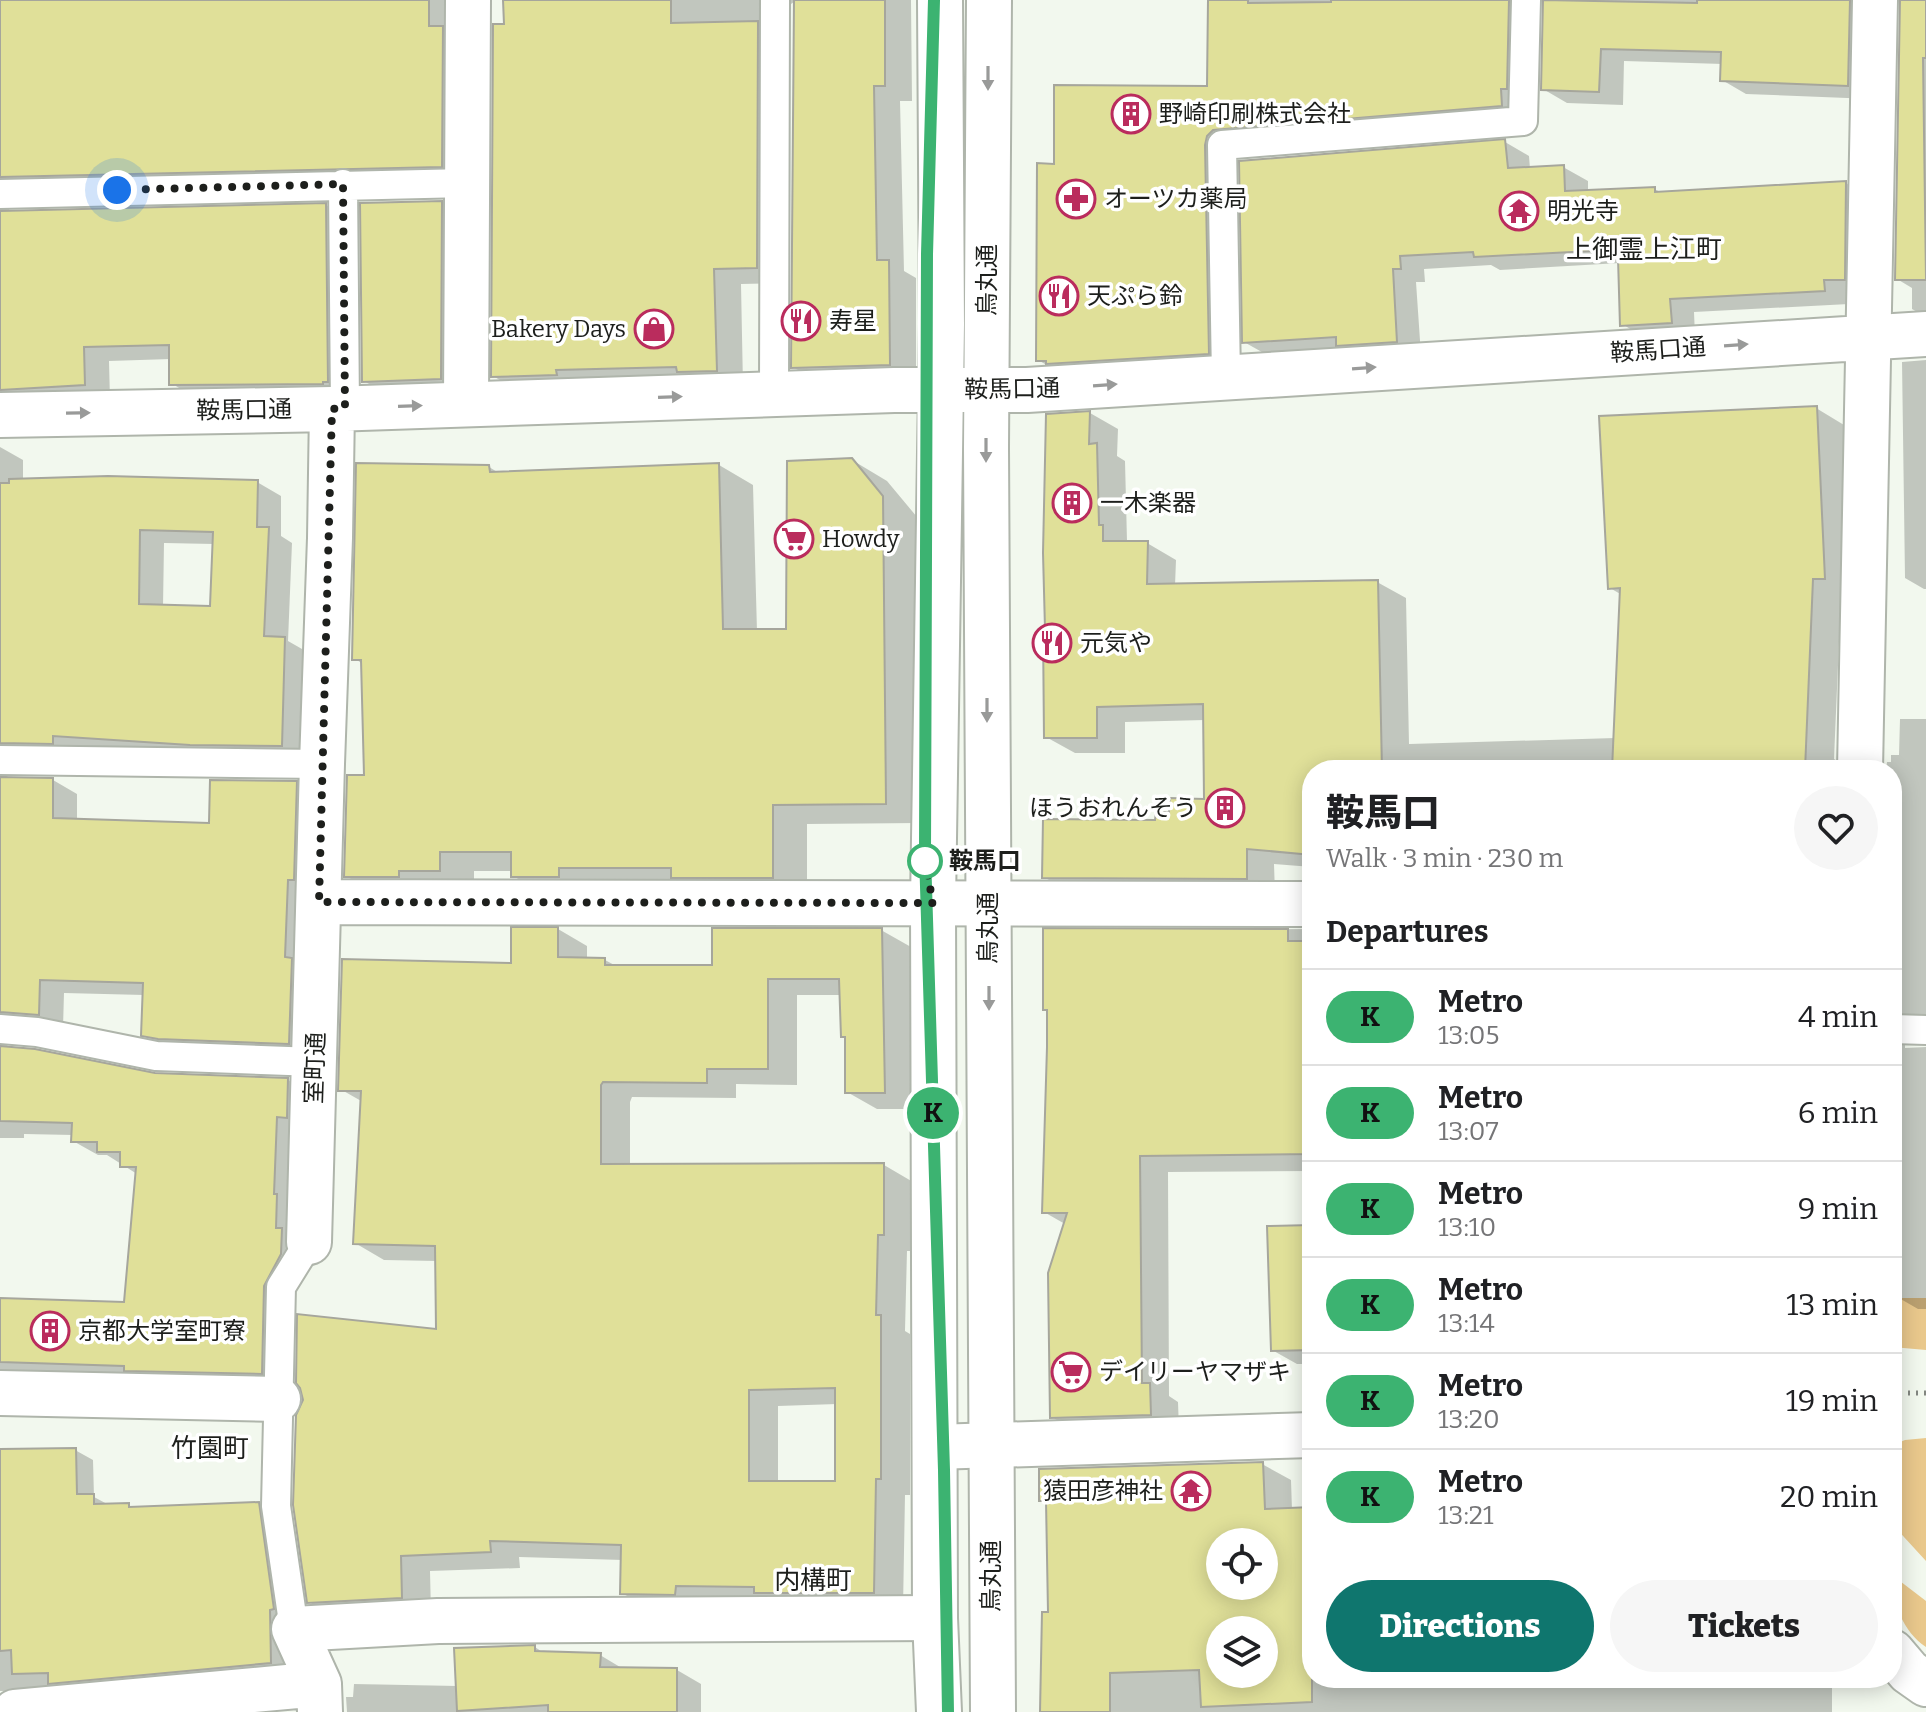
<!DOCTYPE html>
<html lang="en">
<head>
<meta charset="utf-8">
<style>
	:root { --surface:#fff; --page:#f6f6f6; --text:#202124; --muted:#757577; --line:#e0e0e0; --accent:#0f766e }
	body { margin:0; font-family:Bitter,"Noto Sans JP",serif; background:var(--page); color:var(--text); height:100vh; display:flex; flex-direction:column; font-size:30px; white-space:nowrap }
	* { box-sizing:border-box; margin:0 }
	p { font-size:26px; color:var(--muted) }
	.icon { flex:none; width:44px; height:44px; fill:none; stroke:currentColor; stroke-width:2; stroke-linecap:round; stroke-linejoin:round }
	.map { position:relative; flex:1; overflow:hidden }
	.drawer { position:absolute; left:1302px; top:760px; width:600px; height:928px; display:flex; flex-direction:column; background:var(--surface); border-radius:32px; box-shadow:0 4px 20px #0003 }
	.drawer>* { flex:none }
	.badge { padding:0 16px; border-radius:26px; font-size:28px; line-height:52px }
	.tools { position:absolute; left:1206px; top:1528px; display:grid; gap:16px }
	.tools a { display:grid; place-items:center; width:72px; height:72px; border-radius:50%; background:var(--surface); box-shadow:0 4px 20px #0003; font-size:40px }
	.you { position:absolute; width:40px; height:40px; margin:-20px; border:6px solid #fff; border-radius:50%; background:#1a73e8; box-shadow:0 0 0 12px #1a73e833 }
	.map>.badge { position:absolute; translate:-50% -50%; box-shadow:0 0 0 4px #fff }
	h2 { padding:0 24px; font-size:30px; line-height:72px }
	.round { display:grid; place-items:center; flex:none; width:84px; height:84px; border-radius:42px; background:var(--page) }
	.summary { display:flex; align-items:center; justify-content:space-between; height:136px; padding:0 24px }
	h1 { font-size:38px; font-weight:800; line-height:60px }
	.action { display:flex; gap:16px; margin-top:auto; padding:16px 24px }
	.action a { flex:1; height:92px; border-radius:48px; background:var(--accent); color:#fff; font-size:32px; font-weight:800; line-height:92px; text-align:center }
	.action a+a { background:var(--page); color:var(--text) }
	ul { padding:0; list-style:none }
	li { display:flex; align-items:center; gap:24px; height:96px; padding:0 24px; border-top:2px solid var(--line) }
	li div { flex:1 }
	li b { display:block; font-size:30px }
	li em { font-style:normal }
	li .badge { min-width:88px; font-weight:700; text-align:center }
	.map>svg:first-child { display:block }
</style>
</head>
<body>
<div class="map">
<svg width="1926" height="1712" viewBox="0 0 1926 1712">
	<rect width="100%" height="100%" fill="#f2f8ee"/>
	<path fill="#e9c88c" d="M1892,1298H1926V1350L1892,1347Z
		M1926,1438V1561L1893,1525L1895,1444L1905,1440Z
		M1892,1575L1926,1601V1647C1903,1632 1892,1602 1892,1575Z"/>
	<path fill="#0003" fill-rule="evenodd" d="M0,0H455L468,181L17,194L9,209L10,213L326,205L352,221L354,396L197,399L171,383V359L109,361L110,400L0,407Z
		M505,0H911L912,101H900L904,271L916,278V380L820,383L793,367L794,2L788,6L784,283L741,284L743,386L520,392L493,376Z
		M1210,0H1543L1536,4L1525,118L1231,150L1232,366L1062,374L1038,360L1056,166L1209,88Z
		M1545,0H1878L1872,99L1746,94L1722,80L1723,64L1624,61L1623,105L1567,103L1543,89Z
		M1926,0V317L1912,309V288L1897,279Z
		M1505,142L1529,156L1530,169L1563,167L1588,181V192L1654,189L1663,193L1846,183L1870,197L1849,304L1694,312L1695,336L1647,339L1622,324L1620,263L1500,270L1491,265L1424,269L1425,282H1416L1421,355L1269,356L1244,342Z
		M441,203L460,214V389L383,392L364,381Z
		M1926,360V589H1924L1905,578L1902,362Z
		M1816,408L1844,425L1853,594L1841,595L1834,759L1853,770H1312V867L1274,864L1275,894H1072L1044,877L1171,814L1206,801L1205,720L1125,722V753H1075L1046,737L1047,631L1090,413L1118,429L1117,456L1125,461L1127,541L1147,543L1176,560L1175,586L1377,582L1406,598L1409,744L1615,738L1622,595L1610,588Z
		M0,447L23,460V481L257,482L281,496V536L292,543L288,641L309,653L306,759L10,764L7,776L9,779L53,780L77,794V821L211,825L296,783L320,797L313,1057L168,1049L143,1035L144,995L64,993L63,1028L7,1043L8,1049L153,1075L288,1080L312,1094L288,1300L286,1386L0,1374V1300L126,1304L137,1174L107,1155H98L73,1141V1135L24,1134V1138H0ZM164,543L214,544L212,608L163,607Z
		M852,460L887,481L917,517L920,823L807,824V897L548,896L513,876V871H474V890L380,896L346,876L366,777L363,664L354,658L489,467L499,473L719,465L753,485L757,631H788Z
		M1900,719H1926V1029L1905,1037V1048L1926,1047V1309H1918L1892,1294V770H1886L1887,762H1891V755H1899Z
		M558,929L587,946V959L605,960L618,967H714L881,930L911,947L914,1109H877L847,1092V1038L842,995H797V1085L736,1084V1098L632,1097L630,1102V1165H884L913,1182V1251H907L905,1331L910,1334V1495H905L903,1609L651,1610L622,1593L623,1560L519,1557L520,1568L430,1571L431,1614L339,1619L309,1602L438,1332L437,1261L384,1260L355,1243L363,1102L340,1089L513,965ZM837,1404V1483H778V1406Z
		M1312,929V1171L1168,1172L1169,1396L1178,1402L1179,1430L1080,1434L1052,1417L1065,1224L1044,1212L1049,1012L1045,1009V930Z
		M1312,1227V1364H1297L1272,1350Z
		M75,1450L93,1460L94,1497L109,1505H128L135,1509L259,1504L277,1515L288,1673L24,1699L9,1691H0V1451Z
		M1262,1464L1291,1480L1292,1510L1312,1509V1678H1821L1832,1686V1712H1043L1050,1614L1048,1504L1041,1500ZM1220,1542H1264V1586H1220ZM1220,1630H1264V1674H1220Z
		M535,1647L545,1654L600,1655L625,1670H677L701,1684V1712H347L346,1697H353L354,1684L458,1686Z"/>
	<path fill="#e0e099" stroke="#a6a69c" stroke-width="2" fill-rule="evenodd" d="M0,0H429V26H443L442,167L0,177Z
		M503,0H671V23L758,21L757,268L714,269L717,371L677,372L676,367L556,370L557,375L491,377L493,24H504Z
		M794,0H885V86H874L877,260H889L890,365L791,368Z
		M1208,0H1248V3L1331,2V0H1509L1507,89H1501L1502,106L1213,130L1207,136L1205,145L1209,354L1046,364V361H1036L1037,163L1054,164V85L1207,86Z
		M1543,0L1697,3V0H1850L1848,86L1720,81L1721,52L1601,49L1599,92L1541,90Z
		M1900,0H1926V58H1923L1926,280H1895Z
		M1505,139L1508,168L1564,165L1565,191L1655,187V192L1846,181L1845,280H1824L1825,291L1670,299L1672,323L1620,326L1618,258H1610L1609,250L1474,257L1473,252L1400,256L1401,269H1393L1397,342L1336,346V337L1242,343L1239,161Z
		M442,201L441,379L362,382L360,203Z
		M326,203L328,382H323V384L169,385V345L84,347L85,385L0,390V211Z
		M1817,406L1825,579H1813L1805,770H1612L1620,588L1608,589L1599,416Z
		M1090,411L1089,444L1097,443L1099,525H1103V541H1148L1147,584L1378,580L1382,770H1312V855L1247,849V879L1042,878L1043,819L1155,820L1156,812H1169L1170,798L1204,799L1203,704L1097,707V738H1044L1043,628L1045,629L1043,553L1046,414Z
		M852,458L883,496L886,804L773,805V878H671V868H559V877H511V852H440V871H399V877H344L347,775H364L361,660H352L356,463L489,465L490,472L719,463L723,629H786L787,461Z
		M108,476L258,480L257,527H269L264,636L285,637L282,746L190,745L53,736V744L0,743V483H9V479ZM140,530L213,532L210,606L139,604Z
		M0,777L53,778V818L209,823L210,780L297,781L294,880H288L285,957L292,958L289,1044L158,1039L141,1036L143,983L40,980L39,1015L0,1012Z
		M511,927H558V957L605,958V965H712V928H882L885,1093H845V1037H841L839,979H768V1069H707V1083L603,1082L601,1085V1164L884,1163V1235H878L876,1315H881V1479H876L874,1593H754V1587L676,1586L675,1595L620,1594L621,1545L490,1541L491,1552L401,1556L402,1598L307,1603L293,1505L296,1415L303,1400L300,1388L296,1383L297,1314L436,1329L435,1246L353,1244L361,1091H338L342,959L511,963ZM835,1388V1481H749V1390Z
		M1043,928L1288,929V941H1312V1154L1140,1156L1142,1383H1150L1151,1415L1050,1418L1048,1273L1067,1213H1042L1047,1047V1010H1043Z
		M0,1046L35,1049L155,1073L288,1078L287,1118L277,1117L274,1194H277L276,1228H282L281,1254L264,1286L262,1374L124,1371V1366L0,1362V1298L124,1302L136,1167H120V1152H97V1142H71L72,1123L0,1121Z
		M1312,1225V1350L1271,1351L1267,1226Z
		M76,1448L77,1494H94V1504L129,1503V1507L259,1502L274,1609L270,1610L271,1663L48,1684V1673L12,1674L11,1650L0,1651V1449Z
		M1263,1462L1265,1509L1312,1507V1702L1201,1707L1199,1670L1110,1673V1712H1040L1042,1612H1048L1046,1501H1039V1469ZM1220,1542H1264V1586H1220ZM1220,1630H1264V1674H1220Z
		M535,1645V1651L601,1653L600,1667L677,1668V1712H548V1705L457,1711L454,1648Z"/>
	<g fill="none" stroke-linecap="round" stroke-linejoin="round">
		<g stroke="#afb5ab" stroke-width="32">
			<path id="service" d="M343,184L345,408
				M0,194L467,183
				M1226,377L1222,145L1523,121L1526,0
				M774,394L775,0
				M0,760L322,764
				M0,1029L37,1032L156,1056L316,1062
				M1892,1029L1926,1030
				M294,1629L276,1506L281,1287L309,1242"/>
		</g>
		<g stroke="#afb5ab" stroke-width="48">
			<path id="minor" d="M466,404L468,0
				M0,415L332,409L894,390H1027L1926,334
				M1860,770L1875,0
				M319,902L1312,904
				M309,1242L322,764L330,538L332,409
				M0,1393L278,1399
				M935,1447L1312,1435
				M15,1712L319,1684
				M320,1712L319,1684L294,1629L438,1621L935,1618"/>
		</g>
		<g stroke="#afb5ab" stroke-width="48">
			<path id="tertiary" d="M1892,1652L1909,1672L1926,1684"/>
		</g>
		<g stroke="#afb5ab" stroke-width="48">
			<path id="trunk" d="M989,0L986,448L993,1712
				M939,1712L935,1618L933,903L942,324L940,0"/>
		</g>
		<path stroke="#828680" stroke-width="5" stroke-dasharray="2 6" stroke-linecap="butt" d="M1892,1393H1926"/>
		<use href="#service" stroke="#fff" stroke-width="28"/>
		<use href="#minor" stroke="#fff" stroke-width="44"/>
		<use href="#tertiary" stroke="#fff" stroke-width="44"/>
		<use href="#trunk" stroke="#fff" stroke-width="44"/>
	</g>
	<defs><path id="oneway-solid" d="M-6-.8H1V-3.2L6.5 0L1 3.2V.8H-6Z" transform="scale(2)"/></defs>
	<g fill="#999a99">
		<use href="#oneway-solid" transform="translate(988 78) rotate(90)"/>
		<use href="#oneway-solid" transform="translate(1736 345) rotate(-4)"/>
		<use href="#oneway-solid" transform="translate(1364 368) rotate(-4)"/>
		<use href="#oneway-solid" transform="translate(1105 385) rotate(-4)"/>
		<use href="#oneway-solid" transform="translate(670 397) rotate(-2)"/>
		<use href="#oneway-solid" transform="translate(410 406) rotate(-2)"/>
		<use href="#oneway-solid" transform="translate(78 413) rotate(-1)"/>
		<use href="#oneway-solid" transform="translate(986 450) rotate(90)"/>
		<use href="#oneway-solid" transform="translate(987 710) rotate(90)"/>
		<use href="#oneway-solid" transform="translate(989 998) rotate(90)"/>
	</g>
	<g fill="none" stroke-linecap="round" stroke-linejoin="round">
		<g stroke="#fff" stroke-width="18">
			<path id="line" d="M934,0L927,254L925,854L944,1470L948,1712"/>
		</g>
		<use href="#line" stroke="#3cb371" stroke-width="12"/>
		<path stroke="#1d1f1c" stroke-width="8" stroke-dasharray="0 14.4" d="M117,190L343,184L345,408L332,409L319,902L933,903L925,861"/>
	</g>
	<defs>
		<g id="building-ring" transform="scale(2)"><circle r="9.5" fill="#fff" stroke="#ba2c5d" stroke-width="1.5"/><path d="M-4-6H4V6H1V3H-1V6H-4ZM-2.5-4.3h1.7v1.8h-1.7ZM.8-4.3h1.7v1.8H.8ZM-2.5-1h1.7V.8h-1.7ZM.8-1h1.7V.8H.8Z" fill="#ba2c5d"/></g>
		<g id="pharmacy-ring" transform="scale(2)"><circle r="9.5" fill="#fff" stroke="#ba2c5d" stroke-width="1.5"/><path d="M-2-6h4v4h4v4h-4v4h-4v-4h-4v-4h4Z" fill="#ba2c5d"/></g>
		<g id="temple-ring" transform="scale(2)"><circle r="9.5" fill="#fff" stroke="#ba2c5d" stroke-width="1.5"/><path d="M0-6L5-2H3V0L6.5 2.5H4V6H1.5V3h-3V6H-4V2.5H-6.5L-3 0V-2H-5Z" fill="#ba2c5d"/></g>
		<g id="restaurant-ring" transform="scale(2)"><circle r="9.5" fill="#fff" stroke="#ba2c5d" stroke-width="1.5"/><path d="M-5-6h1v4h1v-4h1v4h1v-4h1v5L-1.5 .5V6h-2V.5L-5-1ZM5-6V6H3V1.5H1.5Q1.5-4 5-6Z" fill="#ba2c5d"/></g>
		<g id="shop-ring" transform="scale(2)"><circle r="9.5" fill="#fff" stroke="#ba2c5d" stroke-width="1.5"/><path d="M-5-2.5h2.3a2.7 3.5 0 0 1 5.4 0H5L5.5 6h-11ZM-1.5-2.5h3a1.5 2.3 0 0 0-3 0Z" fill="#ba2c5d"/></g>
		<g id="supermarket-ring" transform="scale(2)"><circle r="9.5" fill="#fff" stroke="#ba2c5d" stroke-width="1.5"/><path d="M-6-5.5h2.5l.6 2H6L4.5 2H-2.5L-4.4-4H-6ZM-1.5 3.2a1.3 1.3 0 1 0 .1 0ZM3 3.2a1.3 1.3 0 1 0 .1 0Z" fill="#ba2c5d"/></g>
	</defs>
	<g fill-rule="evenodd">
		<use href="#building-ring" x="1131" y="114"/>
		<use href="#pharmacy-ring" x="1076" y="199"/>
		<use href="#temple-ring" x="1519" y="211"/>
		<use href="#restaurant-ring" x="1059" y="296"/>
		<use href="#restaurant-ring" x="801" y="321"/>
		<use href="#shop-ring" x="654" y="329"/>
		<use href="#building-ring" x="1072" y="503"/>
		<use href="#supermarket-ring" x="794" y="539"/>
		<use href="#restaurant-ring" x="1052" y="643"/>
		<use href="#building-ring" x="1225" y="808"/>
		<use href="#building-ring" x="50" y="1331"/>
		<use href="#supermarket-ring" x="1071" y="1372"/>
		<use href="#temple-ring" x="1191" y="1491"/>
	</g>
	<circle fill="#fff" stroke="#3cb371" stroke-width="4" cx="925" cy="861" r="16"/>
	<g text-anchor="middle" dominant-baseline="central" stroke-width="7" stroke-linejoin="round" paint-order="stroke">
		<g font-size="24" fill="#1d1f1c" stroke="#fff" text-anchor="start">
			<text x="1159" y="114">野崎印刷株式会社</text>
			<text x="1104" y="199">オーツカ薬局</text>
			<text x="1547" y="211">明光寺</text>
			<text x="1087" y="296">天ぷら鈴</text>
			<text x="829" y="321">寿星</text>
			<text x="626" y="329" text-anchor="end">Bakery Days</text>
			<text x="1100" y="503">一木楽器</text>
			<text x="822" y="539">Howdy</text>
			<text x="1080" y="643">元気や</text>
			<text x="1197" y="808" text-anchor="end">ほうおれんそう</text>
			<text x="78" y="1331">京都大学室町寮</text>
			<text x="1099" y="1372">デイリーヤマザキ</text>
			<text x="1163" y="1491" text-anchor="end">猿田彦神社</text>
		</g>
		<g font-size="24" fill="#1d1f1c" stroke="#fff">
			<text transform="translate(987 280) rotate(-90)">烏丸通</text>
			<text transform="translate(1658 350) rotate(-4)">鞍馬口通</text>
			<text transform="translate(1012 389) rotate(-1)">鞍馬口通</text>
			<text transform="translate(244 410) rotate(-1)">鞍馬口通</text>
			<text transform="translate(988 928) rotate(-90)">烏丸通</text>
			<text transform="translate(315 1068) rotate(-88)">室町通</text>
			<text transform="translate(991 1576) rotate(-90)">烏丸通</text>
		</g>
		<g font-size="24" font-weight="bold" fill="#1d1f1c" stroke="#fff" text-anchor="start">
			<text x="949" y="861">鞍馬口</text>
		</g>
		<g font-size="26" fill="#1d1f1c" stroke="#fff">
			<text x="1644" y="249">上御霊上江町</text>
			<text x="210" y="1448">竹園町</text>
			<text x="813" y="1580">内構町</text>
		</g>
	</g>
</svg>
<div class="tools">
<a><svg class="icon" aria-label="locate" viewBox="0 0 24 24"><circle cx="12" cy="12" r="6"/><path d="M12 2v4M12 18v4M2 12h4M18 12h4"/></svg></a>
<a><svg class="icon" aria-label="layers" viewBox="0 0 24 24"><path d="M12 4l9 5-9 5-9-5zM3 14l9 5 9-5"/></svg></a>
</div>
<div class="you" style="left:117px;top:190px"></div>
<b class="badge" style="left:933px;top:1113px;background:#3cb371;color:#111">K</b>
<section class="drawer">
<div class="summary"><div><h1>鞍馬口</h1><p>Walk · 3 min · 230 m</p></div><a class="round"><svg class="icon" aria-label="heart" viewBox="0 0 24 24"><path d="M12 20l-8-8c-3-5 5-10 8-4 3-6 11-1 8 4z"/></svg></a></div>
<h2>Departures</h2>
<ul>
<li><span class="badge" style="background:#3cb371;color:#111">K</span><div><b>Metro</b><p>13:05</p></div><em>4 min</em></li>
<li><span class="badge" style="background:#3cb371;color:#111">K</span><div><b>Metro</b><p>13:07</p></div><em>6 min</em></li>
<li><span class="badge" style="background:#3cb371;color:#111">K</span><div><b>Metro</b><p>13:10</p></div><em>9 min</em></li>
<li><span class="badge" style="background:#3cb371;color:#111">K</span><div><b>Metro</b><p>13:14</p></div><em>13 min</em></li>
<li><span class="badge" style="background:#3cb371;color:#111">K</span><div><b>Metro</b><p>13:20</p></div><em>19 min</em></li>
<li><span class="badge" style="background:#3cb371;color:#111">K</span><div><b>Metro</b><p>13:21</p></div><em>20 min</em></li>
</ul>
<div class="action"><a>Directions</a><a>Tickets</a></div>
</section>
</div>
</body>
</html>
